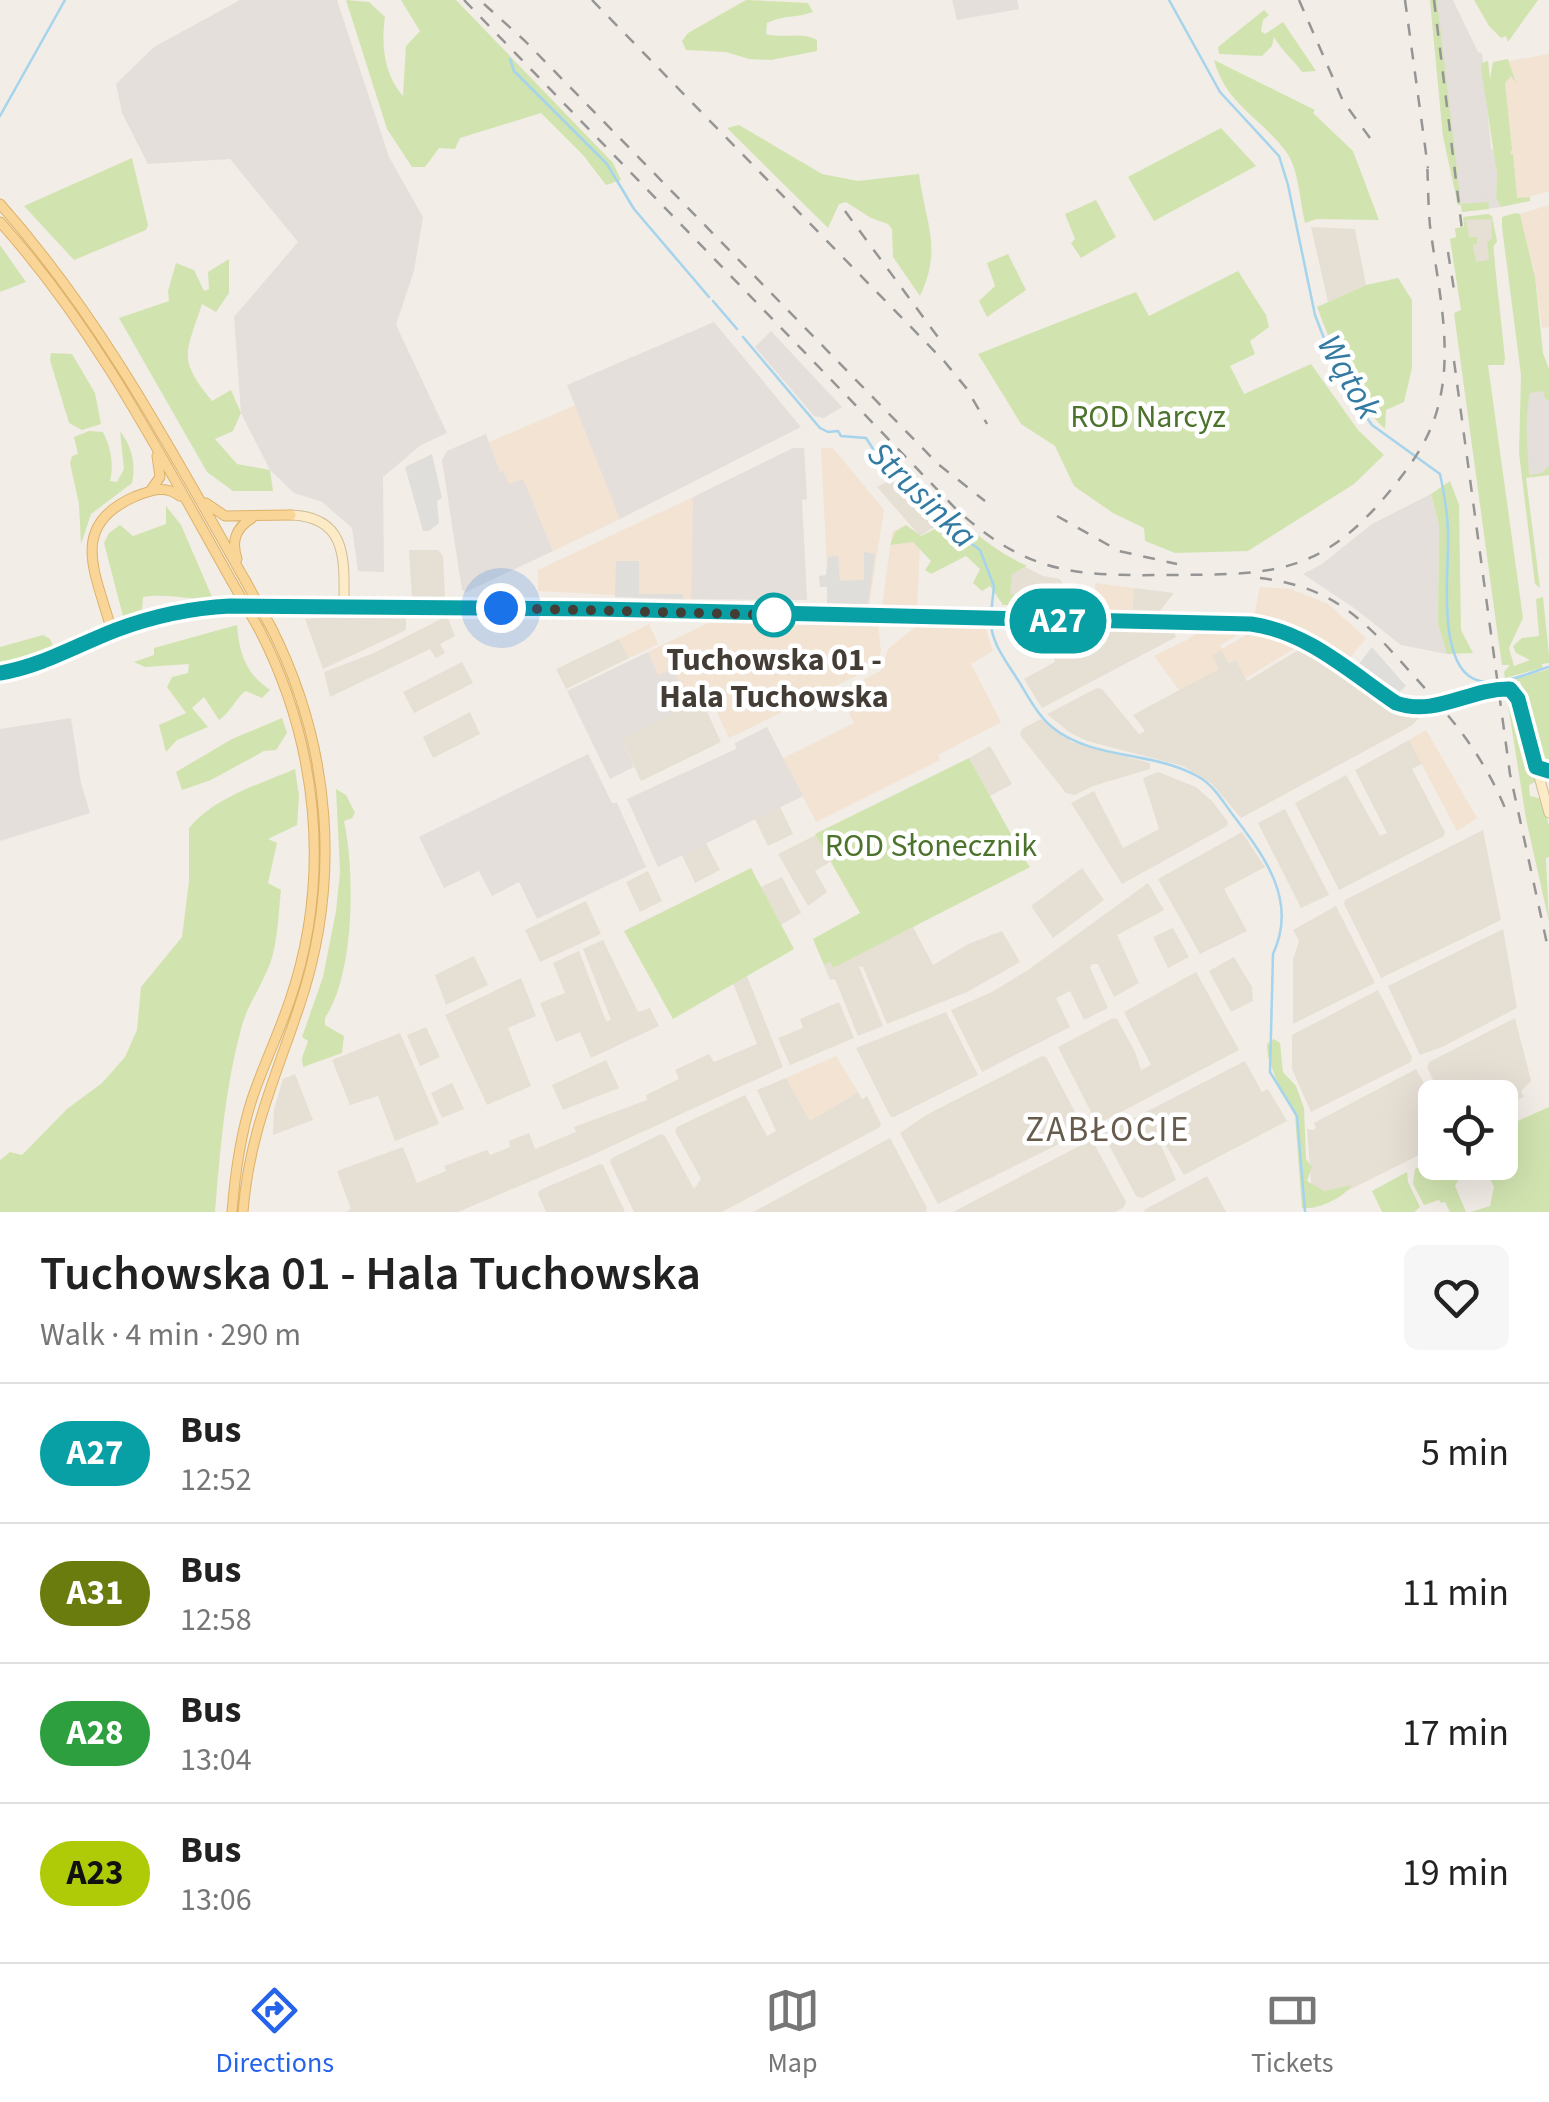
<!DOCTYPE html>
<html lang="en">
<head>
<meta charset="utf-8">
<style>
	:root { --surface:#fff; --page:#f6f6f6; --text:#222; --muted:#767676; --line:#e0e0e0; --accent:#2563eb }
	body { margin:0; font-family:"Source Sans 3",sans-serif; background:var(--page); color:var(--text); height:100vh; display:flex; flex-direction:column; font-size:38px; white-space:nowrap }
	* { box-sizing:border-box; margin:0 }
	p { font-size:32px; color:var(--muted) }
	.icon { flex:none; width:55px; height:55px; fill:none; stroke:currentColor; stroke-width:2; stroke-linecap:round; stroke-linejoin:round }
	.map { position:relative; height:1212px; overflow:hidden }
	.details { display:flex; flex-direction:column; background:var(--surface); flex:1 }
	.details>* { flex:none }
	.badge { padding:0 20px; border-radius:32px; font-size:35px; line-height:65px }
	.buttons { position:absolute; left:1418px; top:1080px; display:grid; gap:20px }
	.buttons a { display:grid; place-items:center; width:100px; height:100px; border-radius:15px; background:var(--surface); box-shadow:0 10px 40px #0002; font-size:50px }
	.you { position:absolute; width:50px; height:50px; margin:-25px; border:8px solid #fff; border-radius:50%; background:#1a73e8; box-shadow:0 0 0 15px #1a73e833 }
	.map>.badge { position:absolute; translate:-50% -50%; box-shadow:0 0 0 5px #fff }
	.round { display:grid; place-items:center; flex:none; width:105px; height:105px; border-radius:15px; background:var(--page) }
	.overview { display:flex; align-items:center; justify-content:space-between; height:170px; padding:0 40px }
	h1 { font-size:48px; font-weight:600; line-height:75px }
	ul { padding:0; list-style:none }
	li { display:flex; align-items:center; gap:30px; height:140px; padding:0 40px; border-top:2px solid var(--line) }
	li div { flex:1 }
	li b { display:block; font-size:38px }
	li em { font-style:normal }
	li .badge { min-width:110px; font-weight:700; text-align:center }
	.tabs { display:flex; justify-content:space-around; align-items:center; height:140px; border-top:2px solid var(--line); background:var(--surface); font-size:28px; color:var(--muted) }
	.tabs a { display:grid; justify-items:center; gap:5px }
	.tabs .on { color:var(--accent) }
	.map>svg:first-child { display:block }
</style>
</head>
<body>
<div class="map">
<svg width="1549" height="1212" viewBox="0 0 1549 1212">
	<rect width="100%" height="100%" fill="#f2ede6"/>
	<path fill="#e6dfd4" d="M1491,218L1495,264L1474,266L1470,243L1476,237L1469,238L1465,220Z
		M1311,227L1355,229L1366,285L1328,302Z
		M904,472L924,493L942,522L920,536L877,487Z
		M409,550H438L443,556L445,598H412Z
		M1025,567L1043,576L1060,579L1080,613L1009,610L1011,574Z
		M1134,588L1174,593L1158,613H1132Z
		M356,615L406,617V630L323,669L305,619Z
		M447,616L455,636L440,644L445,653L436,658L430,649L330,697L324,672L374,653Z
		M1043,627L1174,631L1176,637L1042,708L1024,679L1055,662Z
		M619,639L629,658L566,689L556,669Z
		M1222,649L1229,663L1236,659L1247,681L1300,649L1387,704L1420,717L1411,726L1241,818L1212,784L1183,766L1087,741L1069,732L1047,714L1097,688L1102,689L1139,734L1145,731L1133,715L1218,669L1212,656Z
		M462,662L473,683L414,713L403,692Z
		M690,705H704L721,742L641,781L622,740Z
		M470,712L480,734L433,758L423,737Z
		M1041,719L1072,742L1150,763V769L1093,786L1075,795L1066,793L1020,735L1022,729Z
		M1409,740L1422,764L1412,769L1445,832L1444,836L1339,890L1295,803L1346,775L1380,836L1387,833L1355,770Z
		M990,746L1012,784L990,796L969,758Z
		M1158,772L1196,787L1212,801L1228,822L1227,826L1122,884L1071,803L1094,791L1123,848L1159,829L1143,778Z
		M780,807L793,834L768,846L755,819Z
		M1285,809L1329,895L1301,908L1258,823Z
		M1483,830L1501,920L1381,978L1344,904L1345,900Z
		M1242,832L1265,867L1224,889L1247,931L1200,954L1158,879Z
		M816,835L830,862L815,871L827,892L808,906L778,854Z
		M706,843L720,870L695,883L682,855Z
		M1082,868L1104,900L1053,938L1031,906Z
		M648,871L662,901L640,912L626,882Z
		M782,877L801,913L781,925L761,887Z
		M1148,883L1164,910L1117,935L1139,983L1114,997L1098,964H1092L1090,968L1108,1008L1084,1020L1070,991L1056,998L1070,1027L982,1072L951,1010L992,992L1028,970Z
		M586,901L601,934L540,962L525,930Z
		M1336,906L1375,983L1293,1024V960L1299,941L1293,930Z
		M913,927L933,965L968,944L1002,931L1020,962L967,992L887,1024L863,967H859L883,1026L858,1036L835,979L830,980L824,965L830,962L833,967Z
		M1173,928L1189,957L1168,968L1153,937Z
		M1503,929L1517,1008L1442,1047L1420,1055L1388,986Z
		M603,940L638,1012L650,1008L659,1026L591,1058L580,1032L556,1042L540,1003L565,993L553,963L579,951L606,1021L611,1020L583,949Z
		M474,956L488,985L446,1005L435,975Z
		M1234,957L1252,987L1253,1001L1231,1012L1209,971Z
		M1196,972L1239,1050L1100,1123L1096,1122L1058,1047L1113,1018L1117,1019L1135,1052L1141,1070L1151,1065L1124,1012Z
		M747,976L783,1067L588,1157L458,1212H345L351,1209L337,1171L403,1147L417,1183L446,1171L444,1166L487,1150L490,1155L510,1147L509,1141L529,1133L535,1149L576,1132L574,1127L647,1100L646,1095L679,1079L675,1070L709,1054L714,1062L757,1044L733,983Z
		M521,978L536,1016L508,1028L531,1086L487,1105L445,1015Z
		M1378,990L1412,1057L1411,1062L1311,1112L1292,1069V1035Z
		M839,1002L854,1038L790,1065L778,1038L803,1028L800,1019Z
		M946,1012L978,1075L894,1117L890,1116L856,1048Z
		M1515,1018L1531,1081L1521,1091L1524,1097L1500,1108V1098L1441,1097L1427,1067L1429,1062Z
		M426,1027L440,1057L420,1066L407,1035Z
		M400,1033L439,1124L395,1141L378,1096L350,1105L332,1060Z
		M1042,1056L1046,1057L1085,1131L938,1204L900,1133L928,1114Z
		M606,1060L619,1088L563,1110L552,1085Z
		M1245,1061L1262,1092L1268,1089L1287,1121L1184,1175L1165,1144L1161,1145L1176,1180L1142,1198L1136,1196L1103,1134Z
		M1416,1069L1435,1103V1147L1313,1208L1307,1129L1313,1130L1316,1128L1314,1123Z
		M295,1074L313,1120L273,1135L274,1109L283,1079Z
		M786,1078L810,1121L858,1092L862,1099L867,1096L881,1124L880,1127L722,1212H634L610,1162L612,1158L661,1134L665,1136L694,1189L701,1179L675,1131L677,1127L745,1095L767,1136L776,1131L757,1090Z
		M452,1083L464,1109L442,1118L431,1093Z
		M890,1138L927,1208L926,1212H753Z
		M1089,1141L1093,1142L1126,1202L1124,1207L1115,1212H953Z
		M600,1164L603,1165L625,1212H546L538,1194L540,1190Z
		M1207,1176L1226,1212H1145L1144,1210Z"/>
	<path fill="#f3e3d2" d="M1549,54V191L1518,200L1510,182L1501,103L1509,61Z
		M1549,205V327L1542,328L1534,270L1520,214Z
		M576,405L620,519L553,551L523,480L509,485L500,472L489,442Z
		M821,448H833L884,510L868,611L829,609Z
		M693,497L691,599L538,591V570Z
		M903,526L920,545L917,608L882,607L892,532Z
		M1095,583L1134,588L1132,613L1095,611Z
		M1260,587L1291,589L1328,604L1366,638L1349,659L1302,628L1283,620L1254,618Z
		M708,623L878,624L881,652L875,663L864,672L729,738L713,704L691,707L673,669L658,676L648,652Z
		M649,624L658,644L629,658L619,639Z
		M917,626L985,627L993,651L971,664L1001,722L938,755L940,760L816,822L783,758L854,723L839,692L881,671L888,649Z
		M1199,631H1245L1220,645L1222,649L1251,632L1277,636L1297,647L1246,678L1236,660L1229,663L1221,650L1212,656L1219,669L1179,690L1154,656L1187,640Z
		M1426,730L1477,818L1457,831L1409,740Z
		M836,1056L858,1092L810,1121L786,1078Z"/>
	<path fill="#e4dfdb" d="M240,0H337L389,157L423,217L414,271L396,325L447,433L421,445L383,477L384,572L358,571L352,528L322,502L294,493L270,470L241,413L234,317L298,242L230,159L148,164L122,113L116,84L154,47Z
		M952,0H1017L1019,9L957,20Z
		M1430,0H1453L1478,52L1482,53L1491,149L1494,150L1497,174L1496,198L1501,207L1462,212L1461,205H1458L1443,136Z
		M714,322L801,427L620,519L567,385Z
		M771,331L842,407L824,418L814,416L755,347Z
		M1545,389L1549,397V475L1526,477L1523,456L1525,391Z
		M486,434L500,472L503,471L509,484L523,479L553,551L466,592L462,590L442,460L447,451Z
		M793,448H804L807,499L802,500L807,600L691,599L693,497Z
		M1431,494L1439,525L1438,624L1447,654L1401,645L1354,608L1303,574L1322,564L1372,524Z
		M648,652L658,675L673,669L690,705L622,740L634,767L610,779L567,691Z
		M71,718L81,783L90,813L0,841V729Z
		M767,727L803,796L658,867L627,799L736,749L735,743Z
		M588,754L612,803H617L646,867L537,919L519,882L492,896L479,871L444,888L419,837Z"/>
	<path fill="#d1e4b0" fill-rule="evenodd" d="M346,0L369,2L385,17C381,44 384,75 403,96L406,46L420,31L401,0H456L613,163L621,180L606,185L583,155L541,113L460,138L455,149L439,148L425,167H412L387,129Z
		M746,0L808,3L813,12C797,18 783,15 767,23L766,34C783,39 801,31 817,40V51L771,60L749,59L726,52L686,50L682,41L688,33Z
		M1430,0H1437L1461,204L1488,202L1487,187L1489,209L1462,212L1461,205H1458L1443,136Z
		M1474,0H1538L1508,42L1506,36L1501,38L1489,26Z
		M1264,10L1269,15L1263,20L1261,31L1265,34L1283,22L1316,71L1302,72C1293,59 1282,51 1274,37L1272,46L1262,56L1219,54L1218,47Z
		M1508,59L1516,83L1511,76L1505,83L1512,149L1510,154H1513L1517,198L1530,197V201L1501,207L1496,198L1497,174L1481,68V63L1488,61L1490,79L1493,62Z
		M1214,60L1315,110L1313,113L1353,151L1379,220L1317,219L1305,223C1300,202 1299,171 1287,153C1261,117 1226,105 1214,60Z
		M739,125L822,174L858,181L919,174C925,222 943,248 920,296L893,257L892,229L888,224L871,218L846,202L839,204L828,228L727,128Z
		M1221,128L1256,166L1154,221L1128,177Z
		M132,158L148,225L146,230L74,260L24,206Z
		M1096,200L1116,237L1081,258L1071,243L1075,239L1065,214Z
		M1515,213L1520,214L1535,277L1543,353L1549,369V400L1545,399L1543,391L1530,393C1524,427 1528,445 1529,475L1542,473L1549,466V475L1526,478L1540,588L1535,584L1519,453L1521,375L1502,227V217Z
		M1488,214L1492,216L1497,241L1493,247L1505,358L1504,365H1488L1523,618L1509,648L1514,666L1530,660L1516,653L1513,646L1522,638L1539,636L1536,599L1543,597L1549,655V663L1542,664V668L1505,678L1504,672L1510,665H1502L1497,630L1454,313L1461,310L1450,239L1456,237L1455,228L1464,227L1463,217ZM1491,219L1492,239L1487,242L1489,260L1476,262L1473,245L1477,244V237H1469L1466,220Z
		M0,245L26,282L0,292Z
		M1008,254L1026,290L987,317L979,301L995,286L987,263Z
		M229,259V293L216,312L202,304C186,354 177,358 212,401L231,390L241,413L233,431L215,439L237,464L270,470L273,491H233L207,472L119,318L169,301L168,291L176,263L194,270L204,291L209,289L208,272Z
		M1238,271L1266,315L1269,327L1250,341L1255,354L1230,366L1244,394L1311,364L1358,430L1384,455L1354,484L1248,551L1175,553L1145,541L1144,528L1113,513L1074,486L1055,446L1021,424L978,354L1136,292L1149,316Z
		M1398,278L1412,300V368L1404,402L1386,410L1385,429C1350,396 1334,351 1317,307L1366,285Z
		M51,353L72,354L95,393L101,424L82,430L69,423L50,360Z
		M89,431L103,432C111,448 114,464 110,481L117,482L124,469L120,431C132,447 136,463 132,483L91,514L81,544L79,504L70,463L72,456L78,454L74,437Z
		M913,473C947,508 981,545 1027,566L1012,574L1010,594L1028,595L1024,605H1003L990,586L982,591L973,583L980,569L966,556L931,574L925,570L931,561L913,542L890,545L895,532L906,525L921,536L937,528L912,480Z
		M1450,481L1459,505L1461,630L1473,653L1447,654L1438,624L1439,525L1431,494Z
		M166,506L181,525L213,599C188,600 167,593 143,597L142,610L124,620L104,543L109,533L120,525L133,536L166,524Z
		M237,625C239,653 246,674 270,690L262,698L246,691C238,695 231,712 219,720L204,697L192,708L208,727L177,740L166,752L159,725L186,713L167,687L172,677L188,673L189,664L145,667L134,662L154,655V648Z
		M43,635L50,639L54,648L34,658L0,666V647Z
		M1549,669V764L1547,765L1542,763L1520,681L1505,682Z
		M1511,697L1535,782L1529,785L1530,796L1542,799L1549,826V857L1546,858L1549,922L1526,819L1507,698Z
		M282,718L287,733L276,750L264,751L211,780L182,790L176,772L232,739Z
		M969,758L1011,834L1009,836L1030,867L833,968L830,962L824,965L813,939L860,913L815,834Z
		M295,769L299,796L297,825L268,839L277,843L268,883L281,890C278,916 278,950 266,973C257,994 247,1006 241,1029C225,1088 220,1151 215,1212H0V1160L10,1152L22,1155L67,1109L102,1083L125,1057L137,1030L141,987L182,937L189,881V828C215,797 258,785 295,769Z
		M336,789L346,795L355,813L352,818L344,821C355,872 355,973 325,1018V1025L344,1036L342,1053L303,1067L302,1058L308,1041L302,1037L323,977L336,911L340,872Z
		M751,868L794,949L673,1019L624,931Z
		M1274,1039L1280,1043L1283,1072L1296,1086L1304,1108L1306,1159L1312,1167L1307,1181L1324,1191L1352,1185C1343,1198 1318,1210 1302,1208L1295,1116L1276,1079L1268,1057L1267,1044Z
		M1549,1107V1212H1471L1490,1206L1494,1187L1482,1163L1500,1162V1129Z
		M1435,1158V1162L1475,1163L1481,1174L1479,1176L1475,1170L1459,1178L1455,1186L1466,1212H1450L1445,1202L1441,1203L1439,1200L1424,1205L1413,1184L1415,1169Z
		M1407,1172L1408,1182L1420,1207L1414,1212H1382L1372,1191Z"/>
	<path fill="#e0dedb" d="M432,454L442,498L437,501L439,523L429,531H423L405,467Z
		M864,552L875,554L868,606H827V587H820L819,576L826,575L828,557L838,556L840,581L864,580Z
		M616,561H639V594H683V599L615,597Z
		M1372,647L1406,686L1394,697L1355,669Z"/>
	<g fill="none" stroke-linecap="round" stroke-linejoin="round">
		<path stroke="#a5d4ec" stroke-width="2.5" d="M1169,0L1220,92L1279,156L1288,185L1315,315L1334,364L1350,394L1372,425L1440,474C1445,497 1449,521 1448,545C1448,576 1437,672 1480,681C1502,686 1528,673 1549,667
			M510,59L514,71L607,164L634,209L709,297
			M0,116L65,0
			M713,301L737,329
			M743,337L820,428L828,432L838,431L841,436L866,438L875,452L890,455L935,506L946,524L980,550L994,586L991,614
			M991,622C991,642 1006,661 1016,677C1027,694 1037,715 1052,727C1092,760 1153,751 1197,776C1213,784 1223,802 1233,815C1265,857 1298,901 1273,954L1270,1072L1297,1116L1305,1211"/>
		<g stroke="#d0bd98" stroke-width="11">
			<path id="secondary" d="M291,515C349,517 344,562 344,606
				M0,673C41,665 77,645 116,630C153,617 191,609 230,606L598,609L1251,625C1297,630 1329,657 1367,683C1379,691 1392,703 1407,706C1442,716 1478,680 1512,691L1518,699L1549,813"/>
		</g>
		<g stroke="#ddb169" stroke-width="11">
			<path id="primary" d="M0,204C102,319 170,448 245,580
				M0,222C96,329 161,456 231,580
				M151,490L160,477L157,456
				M206,503L225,516L291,515
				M237,559C231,540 236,528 252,518
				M112,632C97,575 66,526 136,496C152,490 165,485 180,496
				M232,1212C235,1174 240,1136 252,1099C263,1066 279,1033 290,1000C332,877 318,743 259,629
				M243,1212C249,1134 275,1079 299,1007C342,881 331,747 272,629"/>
		</g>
		<use href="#secondary" stroke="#fcebc6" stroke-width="9"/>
		<use href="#primary" stroke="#f9d698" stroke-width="9"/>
		<path stroke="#959595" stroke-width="2.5" stroke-dasharray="12 12" stroke-linecap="butt" d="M464,0L957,510C1028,574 1075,576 1167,575C1265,574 1316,578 1384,498C1406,472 1426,446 1436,414C1455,353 1438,288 1430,226C1428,204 1428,180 1427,158
			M592,0L944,361L967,389L987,424
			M1299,0L1343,101L1375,145
			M1405,0L1428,168
			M1434,0L1463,238
			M484,4L525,41L938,464L985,501
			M845,211L943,344
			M1448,252L1455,296
			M1454,361L1510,774L1549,953
			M1057,516L1119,551L1177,564
			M1260,578C1283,581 1305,586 1326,597C1361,615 1386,645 1412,674C1451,717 1485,757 1507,813"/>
		<g stroke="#ddb169" stroke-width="11" stroke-linecap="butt">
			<path id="primary-bridge" d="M231,580L259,629
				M245,580L272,629"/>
		</g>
		<use href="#primary-bridge" stroke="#f9d698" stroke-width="9"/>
	</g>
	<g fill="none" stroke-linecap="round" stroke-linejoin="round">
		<g stroke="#fff" stroke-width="22">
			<path id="line" d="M0,673C42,666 77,645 116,630C153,616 191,608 230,606L598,609L1251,624C1308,632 1350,672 1396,703C1436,717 1470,688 1510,689L1518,699L1536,767L1549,771"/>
		</g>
		<use href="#line" stroke="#08a0a4" stroke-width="15"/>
		<path stroke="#443d36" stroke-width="10" stroke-dasharray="0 18" d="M501,608L774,615"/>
	</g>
	<circle fill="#fff" stroke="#08a0a4" stroke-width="5" cx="774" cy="615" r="20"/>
	<g text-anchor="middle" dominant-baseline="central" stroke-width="9" stroke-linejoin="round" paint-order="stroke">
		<g font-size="32" fill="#4c732c" stroke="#fff">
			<text x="1148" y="417">ROD Narcyz</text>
			<text x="931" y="846">ROD Słonecznik</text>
		</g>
		<g font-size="32" font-weight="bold" fill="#443d36" stroke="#fff">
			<text x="774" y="660">Tuchowska 01 -<tspan x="774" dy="37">Hala Tuchowska</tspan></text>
		</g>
		<g font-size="35" font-style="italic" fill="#337ba2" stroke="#fff">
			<text transform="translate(1349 377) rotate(60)">Wątok</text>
			<text transform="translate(922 495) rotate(44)">Strusinka</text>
		</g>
		<g font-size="35" letter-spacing="2.5" fill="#665b4d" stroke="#fff">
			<text x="1108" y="1130">ZABŁOCIE</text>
		</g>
	</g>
</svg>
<div class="buttons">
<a><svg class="icon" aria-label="locate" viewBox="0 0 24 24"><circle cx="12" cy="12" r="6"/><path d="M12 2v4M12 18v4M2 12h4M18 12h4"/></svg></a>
</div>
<div class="you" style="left:501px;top:608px"></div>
<b class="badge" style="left:1058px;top:621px;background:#08a0a4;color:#fff">A27</b>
</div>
<section class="details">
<div class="overview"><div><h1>Tuchowska 01 - Hala Tuchowska</h1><p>Walk · 4 min · 290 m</p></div><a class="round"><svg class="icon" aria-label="heart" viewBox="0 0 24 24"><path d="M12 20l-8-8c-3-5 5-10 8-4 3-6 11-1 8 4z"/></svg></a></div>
<ul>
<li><span class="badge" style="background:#08a0a4;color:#fff">A27</span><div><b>Bus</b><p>12:52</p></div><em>5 min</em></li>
<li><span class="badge" style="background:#6a7c0d;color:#fff">A31</span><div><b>Bus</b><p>12:58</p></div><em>11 min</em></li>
<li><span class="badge" style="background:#2d9f3f;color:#fff">A28</span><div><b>Bus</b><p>13:04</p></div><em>17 min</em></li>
<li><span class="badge" style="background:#afcb08;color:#111">A23</span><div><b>Bus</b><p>13:06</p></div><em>19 min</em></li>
</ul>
</section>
<nav class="tabs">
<a class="on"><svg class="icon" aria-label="directions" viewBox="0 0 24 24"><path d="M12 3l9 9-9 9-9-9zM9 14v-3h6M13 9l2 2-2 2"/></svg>Directions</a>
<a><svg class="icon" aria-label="map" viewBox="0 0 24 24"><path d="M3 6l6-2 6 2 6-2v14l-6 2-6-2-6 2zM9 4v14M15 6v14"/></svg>Map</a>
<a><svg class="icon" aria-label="tickets" viewBox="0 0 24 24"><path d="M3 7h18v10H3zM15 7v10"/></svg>Tickets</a>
</nav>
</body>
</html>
